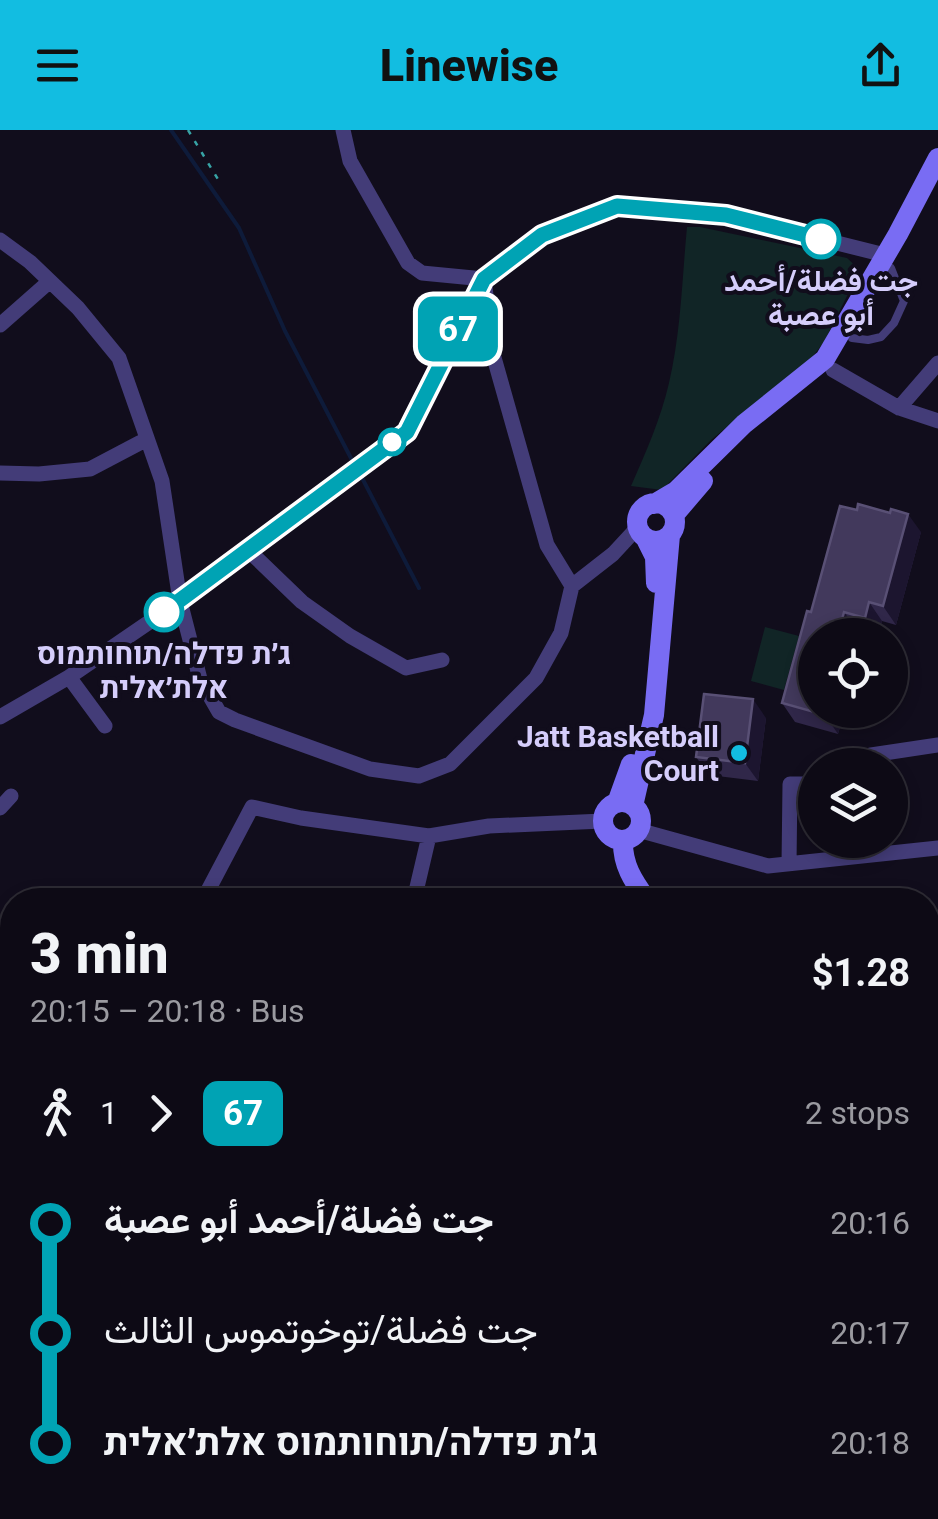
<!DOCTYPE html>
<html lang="en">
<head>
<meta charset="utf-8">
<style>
	:root { --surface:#0d0a15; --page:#16131e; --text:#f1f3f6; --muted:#9a9aa0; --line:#2d2b34; --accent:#12bde1 }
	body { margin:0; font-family:Roboto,Vazirmatn,Heebo,sans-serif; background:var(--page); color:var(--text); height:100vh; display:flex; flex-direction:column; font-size:38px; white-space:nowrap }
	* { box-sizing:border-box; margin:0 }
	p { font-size:32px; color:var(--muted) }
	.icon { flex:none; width:55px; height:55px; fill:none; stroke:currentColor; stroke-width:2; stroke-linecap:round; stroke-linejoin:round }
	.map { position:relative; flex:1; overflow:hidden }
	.panel { position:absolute; left:0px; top:758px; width:940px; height:632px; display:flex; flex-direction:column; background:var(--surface); border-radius:40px 40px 0 0; box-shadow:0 5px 15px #0003,0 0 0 2px var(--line) }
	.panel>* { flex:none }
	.badge { padding:0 20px; border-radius:15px; font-size:35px; line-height:65px }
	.buttons { position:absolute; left:798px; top:488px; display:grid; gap:20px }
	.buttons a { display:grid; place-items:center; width:110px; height:110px; border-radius:50%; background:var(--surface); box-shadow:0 5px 15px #0003,0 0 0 2px var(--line); font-size:50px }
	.map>.badge { position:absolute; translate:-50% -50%; box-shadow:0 0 0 5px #fff }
	.legs { display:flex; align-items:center; gap:15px; height:110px; padding:0 30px; font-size:32px }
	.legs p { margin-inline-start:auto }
	.summary { display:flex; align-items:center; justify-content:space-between; height:170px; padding:0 30px }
	h1 { font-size:55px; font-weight:800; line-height:75px }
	ul { padding:0 30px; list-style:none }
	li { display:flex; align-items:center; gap:35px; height:110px; font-size:38px }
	li i { display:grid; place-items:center; width:15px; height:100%; margin:0 12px; background:currentColor }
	li i::after { content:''; width:25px; height:25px; margin:-12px; border:8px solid; border-radius:50%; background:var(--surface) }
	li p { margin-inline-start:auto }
	li:first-child i { background:linear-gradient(#0000 50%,currentColor 0) }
	li:last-child i { background:linear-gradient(currentColor 50%,#0000 0) }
	header { display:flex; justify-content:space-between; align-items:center; height:130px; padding:0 30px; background:var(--accent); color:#111; font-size:45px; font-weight:800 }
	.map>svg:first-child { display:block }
</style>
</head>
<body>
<header><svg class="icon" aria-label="menu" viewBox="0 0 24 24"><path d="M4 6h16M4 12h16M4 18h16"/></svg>Linewise<svg class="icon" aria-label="share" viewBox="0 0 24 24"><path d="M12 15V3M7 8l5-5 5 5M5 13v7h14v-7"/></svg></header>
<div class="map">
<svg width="938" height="1389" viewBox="0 0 938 1389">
	<rect width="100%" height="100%" fill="#110d1c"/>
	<path fill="#112526" d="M687,97H700L847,128L860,140L824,212L806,235L768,263L711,310L662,360L631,356C646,322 661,288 669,253C681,202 682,149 687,97Z
		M765,497L799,506L784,560L751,551Z"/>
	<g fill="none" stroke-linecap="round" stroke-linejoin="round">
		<path stroke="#0e1b3a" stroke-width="4" d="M171,0L239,98L285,201L354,334
			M359,342L419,458"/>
		<path stroke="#37a3a5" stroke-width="2.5" stroke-dasharray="5 8" stroke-linecap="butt" d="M188,0L219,51"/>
		<path stroke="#433c78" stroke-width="8" d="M852,208L868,210L881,207L894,193L904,171L891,138"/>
		<path stroke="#433c78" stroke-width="15" d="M343,0L350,31L408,133L422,143L484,149L493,224L547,415L572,456
			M0,110L30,132L78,178L119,228L162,351L180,471L200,549L219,582L235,590L370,639L419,646L450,634L536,548L561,503L572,456L613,424L638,397
			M0,195L50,151
			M833,240L899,278L938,291
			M899,278L938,233
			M0,343L39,344L90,339L147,309
			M248,420L302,472L350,506L406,538L442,530
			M69,547L180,471L407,301L484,149L542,105L617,76L725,85L885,125
			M0,587L69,547L105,596
			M867,635L871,625L938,615
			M0,678L11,666
			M638,700L768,736L938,718
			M789,734L790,654H815
			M203,770L252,677L301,688L429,706L489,696L603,691
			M414,770L429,706
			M0,832L12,834
			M928,872L938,875
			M928,1012L938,1016
			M0,1030L12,1039
			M0,1102L12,1091
			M928,1150L938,1155
			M0,1243L12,1238
			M0,1272L12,1278
			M928,1330L931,1316L938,1320
			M292,1378L294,1389
			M839,1378L863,1389
			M398,1389L402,1378
			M557,1389L560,1378
			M915,1389L918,1378"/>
		<path stroke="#796cf3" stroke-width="20" d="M637 392a19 19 0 1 1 38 0a19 19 0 1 1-38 0Z
			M654,374L676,361L744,294L825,229L898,104L938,28
			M674,385L703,351
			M645,407L655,427L656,453
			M603 691a19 19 0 1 1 38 0a19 19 0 1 1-38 0Z
			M617,673L631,634
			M633,676L654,585L670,405
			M623,710C622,734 633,751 647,770
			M689,1378L691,1389"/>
	</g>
	<path fill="#302749" d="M921,402L896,495L882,491L878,505L857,500L815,580H852L851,582L845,580L838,604L795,592L782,573L811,482Z
		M766,588L758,651L709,645L696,627Z"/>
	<path fill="#1c152f" d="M908,384L921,402L896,495L883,476Z
		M869,472L882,491L878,505L865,488Z
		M844,482L857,500L856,505H838Z
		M753,569L766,588L758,651L745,633Z
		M827,580H844L838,604L825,585Z"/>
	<path fill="#42395c" stroke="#595075" stroke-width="2.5" d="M858,374L890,383L891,379L908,384L883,476L869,472L865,488L844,482L838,505H815V580H827L825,585L782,573L807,481L811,482L840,376L857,380Z
		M704,564L753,569L745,633L696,627Z"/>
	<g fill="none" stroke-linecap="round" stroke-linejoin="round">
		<g stroke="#fff" stroke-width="22">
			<path id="line-1" d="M164,482L407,302L484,149L542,105L617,76L726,85L821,109"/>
		</g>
		<use href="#line-1" stroke="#00a3b4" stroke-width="15"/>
	</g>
	<g fill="#fff" stroke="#00a3b4" stroke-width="5">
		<circle cx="821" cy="109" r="18"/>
		<circle cx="392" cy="312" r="12"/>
		<circle cx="164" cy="482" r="18"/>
	</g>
	<circle fill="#12bde1" stroke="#110d1c" stroke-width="4" cx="739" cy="623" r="10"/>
	<g text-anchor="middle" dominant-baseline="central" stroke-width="8" stroke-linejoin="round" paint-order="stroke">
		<g font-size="30" font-weight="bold" fill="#d5cdfb" stroke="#110d1c">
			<text x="821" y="150">جت فضلة/أحمد<tspan x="821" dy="34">أبو عصبة</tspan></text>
			<text x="164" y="523">ג׳ת פדלה/תוחותמוס<tspan x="164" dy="34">אלת׳אלית</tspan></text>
		</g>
		<g font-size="30" font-weight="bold" fill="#d5cdfb" stroke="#110d1c" text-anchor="end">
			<text x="719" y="606">Jatt Basketball<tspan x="719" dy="34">Court</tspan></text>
		</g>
	</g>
</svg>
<div class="buttons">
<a><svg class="icon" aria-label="locate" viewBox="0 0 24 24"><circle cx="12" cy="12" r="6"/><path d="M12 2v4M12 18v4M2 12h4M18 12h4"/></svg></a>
<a><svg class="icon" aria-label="layers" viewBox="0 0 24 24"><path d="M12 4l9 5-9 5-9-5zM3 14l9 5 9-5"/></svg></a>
</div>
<b class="badge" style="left:458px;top:199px;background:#00a3b4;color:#fff">67</b>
<section class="panel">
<div class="summary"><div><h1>3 min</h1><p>20:15 – 20:18 · Bus</p></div><b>$1.28</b></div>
<div class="legs"><svg class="icon" aria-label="walk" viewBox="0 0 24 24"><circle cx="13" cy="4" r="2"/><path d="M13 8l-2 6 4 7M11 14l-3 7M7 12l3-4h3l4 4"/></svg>1<svg class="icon" aria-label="forward" viewBox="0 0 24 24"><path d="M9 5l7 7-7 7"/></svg><b class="badge" style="background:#00a3b4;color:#fff">67</b><p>2 stops</p></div>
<ul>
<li><i style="color:#00a3b4"></i><b>جت فضلة/أحمد أبو عصبة</b><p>20:16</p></li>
<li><i style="color:#00a3b4"></i><span>جت فضلة/توخوتموس الثالث</span><p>20:17</p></li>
<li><i style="color:#00a3b4"></i><b>ג׳ת פדלה/תוחותמוס אלת׳אלית</b><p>20:18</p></li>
</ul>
</section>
</div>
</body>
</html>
